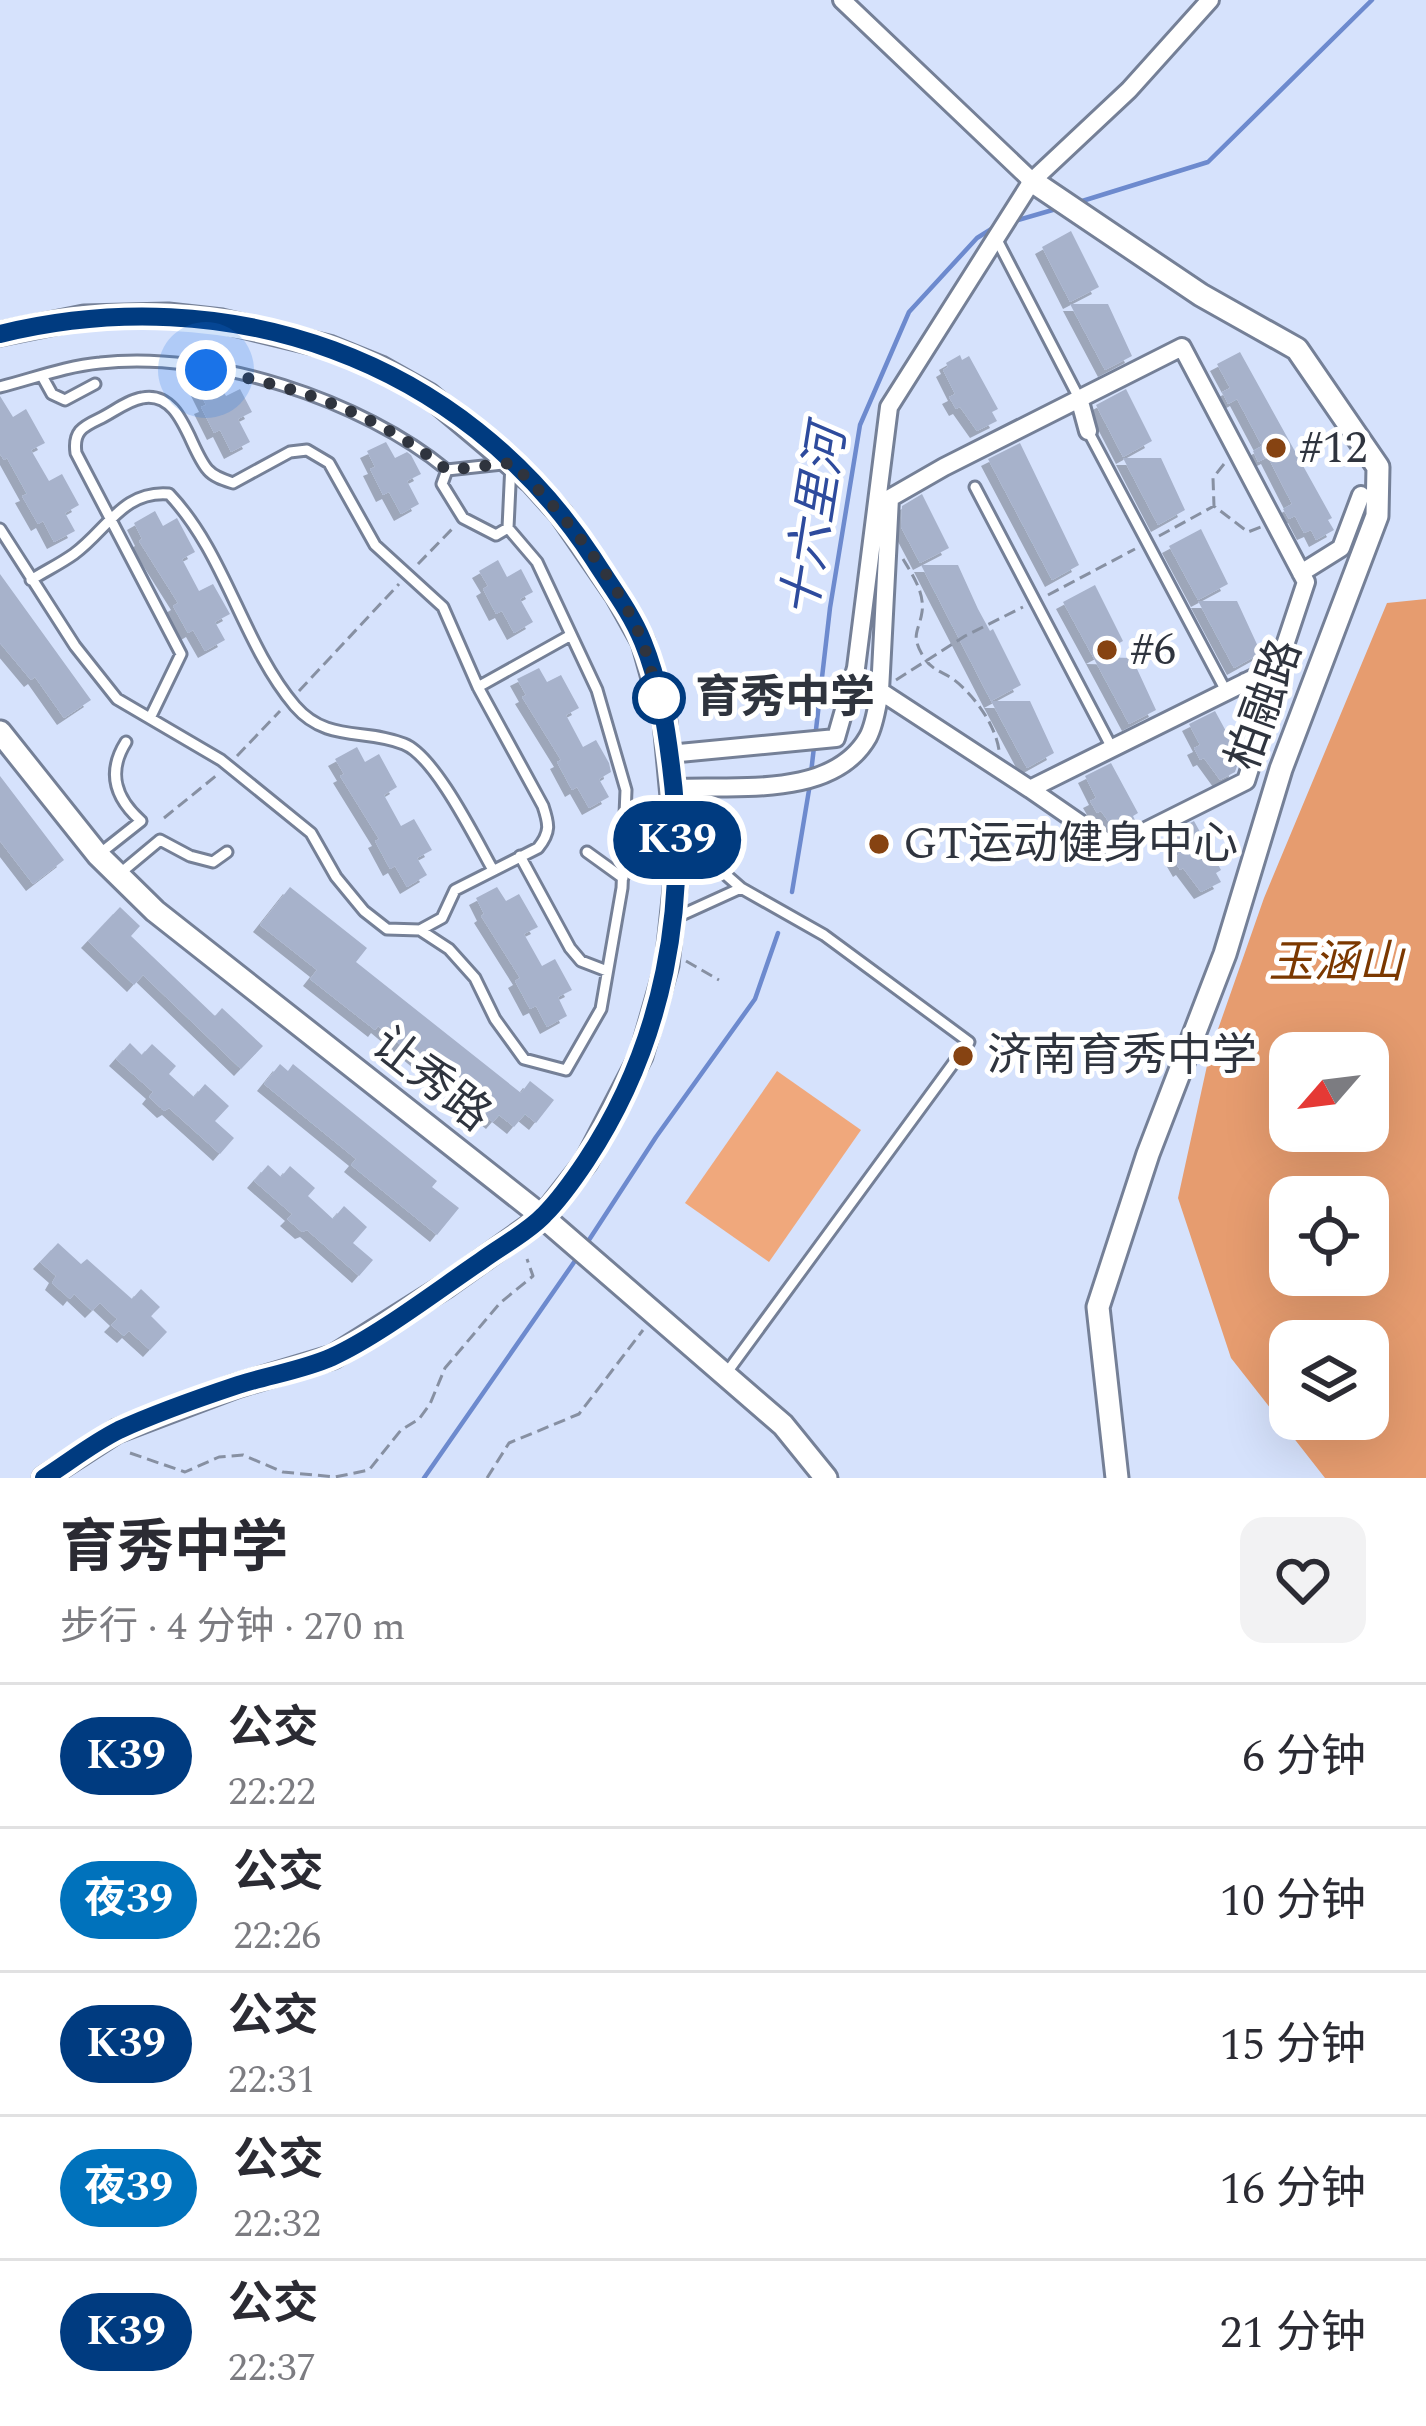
<!DOCTYPE html>
<html lang="zh">
<head>
<meta charset="utf-8">
<style>
	:root { --surface:#fff; --page:#f2f2f3; --text:#2b2b33; --muted:#7c7c81; --line:#e1e1e2 }
	body { margin:0; font-family:Spectral,"Noto Sans SC",serif; background:var(--page); color:var(--text); height:100vh; display:flex; flex-direction:column; font-size:45px; white-space:nowrap }
	* { box-sizing:border-box; margin:0 }
	p { font-size:39px; color:var(--muted) }
	.icon { flex:none; width:66px; height:66px; fill:none; stroke:currentColor; stroke-width:2; stroke-linecap:round; stroke-linejoin:round }
	.map { position:relative; height:1478px; overflow:hidden }
	.details { display:flex; flex-direction:column; background:var(--surface); flex:1 }
	.details>* { flex:none }
	.badge { padding:0 24px; border-radius:39px; font-size:42px; line-height:78px }
	.needle { width:78px; rotate:242deg }
	.buttons { position:absolute; left:1269px; top:1032px; display:grid; gap:24px }
	.buttons a { display:grid; place-items:center; width:120px; height:120px; border-radius:24px; background:var(--surface); box-shadow:0 12px 48px #0002; font-size:60px }
	.you { position:absolute; width:60px; height:60px; margin:-30px; border:9px solid #fff; border-radius:50%; background:#1a73e8; box-shadow:0 0 0 18px #1a73e833 }
	.map>.badge { position:absolute; translate:-50% -50%; box-shadow:0 0 0 6px #fff }
	.round { display:grid; place-items:center; flex:none; width:126px; height:126px; border-radius:24px; background:var(--page) }
	.headline { display:flex; align-items:center; justify-content:space-between; height:204px; padding:0 60px }
	h1 { font-size:57px; font-weight:700; line-height:90px }
	ul { padding:0; list-style:none }
	li { display:flex; align-items:center; gap:36px; height:144px; padding:0 60px; border-top:3px solid var(--line) }
	li div { flex:1 }
	li b { display:block; font-size:45px }
	li em { font-style:normal }
	li .badge { min-width:132px; font-weight:700; text-align:center }
	.map>svg:first-child { display:block }
</style>
</head>
<body>
<div class="map">
<svg width="1426" height="1478" viewBox="0 0 1426 1478">
	<defs>
		<filter id="shadow"><feDropShadow dx="-7" dy="7" stdDeviation="0" flood-color="#0004"/></filter>
	</defs>
	<rect width="100%" height="100%" fill="#d6e2fc"/>
	<path fill="#f0a87c" d="M777,1071L861,1130L769,1262L685,1203Z"/>
	<path fill="#e69c6f" fill-rule="evenodd" d="M1426,599V1478H1325L1231,1358L1178,1198L1210,1052L1264,898L1387,603ZM1290,1053H1368V1131H1290ZM1290,1197H1368V1275H1290ZM1290,1341H1368V1419H1290Z"/>
	<g fill="none" stroke-linecap="round" stroke-linejoin="round">
		<path stroke="#6d8ace" stroke-width="4.5" d="M1079,202L1208,162L1372,0
			M1015,221L1056,209
			M811,773L830,608L860,425L909,312L977,238L993,228
			M792,892L810,784
			M587,1243L656,1137L755,999L778,933
			M424,1478L577,1258"/>
	</g>
	<path fill="#a7b2cb" filter="url(#shadow)" d="M1071,231L1099,287L1070,302L1042,247Z
		M1070,304H1108L1132,356L1105,370Z
		M1240,352L1332,518L1328,520L1334,530L1316,540L1311,530L1304,533L1295,516L1289,519L1283,509L1292,504L1268,457L1258,462L1253,451L1262,446L1237,399L1228,404L1222,392L1230,388L1217,364Z
		M960,355L962,360L969,356L998,409L992,412L997,421L977,431L960,407L956,409L949,397L955,394L943,370L948,367L946,363Z
		M217,380L226,396L240,389L252,412L238,419L250,442L231,452L220,430L214,433L201,407L206,405L198,389Z
		M1126,389L1152,441L1123,457L1096,405Z
		M0,396L13,417L26,409L45,443L31,450L49,481L62,474L79,505L65,513L75,531L54,542L43,521L38,524L22,496L27,494L7,458L4,460L0,454Z
		M386,442L395,458L407,452L411,455L421,474L407,481L419,504L401,514L389,492L383,495L370,469L375,467L367,451Z
		M1020,443L1079,565L1052,580L988,459Z
		M1123,458H1161L1185,510L1158,525Z
		M922,494L949,548L920,563L901,527L902,506Z
		M155,511L163,526L177,518L195,552L182,559L199,591L213,584L230,614L215,622L225,640L205,651L193,630L188,633L173,606L178,603L139,541L142,539L134,523Z
		M1201,529L1228,584L1198,600L1169,546Z
		M498,560L507,577L521,569L533,592L520,599L533,622L514,633L502,611L496,614L483,589L488,586L479,571Z
		M921,565H958L978,609L990,631L993,629L1021,685L991,701Z
		M0,574L91,700L64,718L35,677L31,680L0,643Z
		M1095,585L1123,641L1093,657L1063,602Z
		M1198,601H1237L1261,653L1234,668Z
		M1093,657L1132,658L1156,710L1129,724Z
		M539,668L547,682L561,675L579,708L566,715L583,747L596,740L609,763L611,772L599,779L609,797L589,808L577,787L572,790L557,762L561,760L522,697L526,695L517,679Z
		M991,701H1030L1054,753L1027,768Z
		M1215,711L1240,757L1235,772L1220,780L1204,758L1200,760L1194,748L1200,745L1189,724Z
		M357,747L365,762L379,754L397,787L384,795L401,826L414,819L432,850L417,858L427,875L407,887L395,866L390,869L375,841L379,839L340,776L344,774L335,759Z
		M1111,763L1138,813L1133,816L1136,822L1116,832L1101,811L1097,813L1090,801L1096,798L1085,776Z
		M0,776L64,860L33,884L0,841Z
		M1194,821L1221,870L1216,873L1221,882L1201,892L1183,868L1180,870L1173,858L1179,855L1168,834Z
		M290,887L367,948L356,962L521,1093L530,1081L554,1100L536,1123L525,1114L514,1127L499,1115L493,1122L378,1026L375,1030L310,979L317,970L260,925Z
		M497,887L506,901L519,894L538,927L524,934L542,966L555,959L572,990L558,997L567,1016L547,1027L536,1006L530,1009L515,981L520,978L481,916L484,914L476,898Z
		M120,907L140,926L131,936L215,1016L222,1008L263,1046L241,1069L143,975L134,985L88,941Z
		M130,1043L142,1055L152,1044L176,1066L169,1074L194,1097L205,1084L229,1106L215,1121L234,1138L220,1154L169,1108L164,1111L149,1097L153,1092L116,1059Z
		M280,1064L288,1071L293,1064L437,1181L432,1187L459,1208L437,1235L351,1165L356,1159L264,1084Z
		M268,1165L281,1177L290,1166L315,1188L308,1196L333,1219L344,1206L367,1227L353,1243L373,1260L359,1276L307,1230L302,1232L287,1219L292,1214L254,1181Z
		M58,1243L81,1264L87,1259L132,1299L141,1289L160,1307L151,1316L167,1332L150,1350L129,1331L124,1336L111,1325L117,1319L100,1303L92,1311L74,1294L70,1299L52,1283L56,1276L40,1262Z"/>
	<g fill="none" stroke-linecap="round" stroke-linejoin="round">
		<g stroke="#758097" stroke-width="15">
			<path id="service" d="M996,238L1079,398
				M42,376L52,394L65,400L95,384
				M0,387C32,379 66,366 100,363C211,350 362,400 447,470L442,484L463,518L496,535L508,528L537,562L597,690L626,790L622,888L601,1009L566,1070L524,1059L495,1019L475,978L449,949L420,930L387,929L364,911L336,877L311,833L221,760L117,699L75,646L0,529
				M1088,431L1226,691
				M447,470L511,463L508,528
				M975,487L1112,748
				M31,580C45,571 60,564 74,554C107,530 123,490 169,494C226,554 242,643 295,706C327,743 365,728 404,744C435,756 476,840 493,870
				M478,687L571,635
				M150,718L181,654L76,453C73,432 82,427 99,419C112,413 128,400 142,398C182,390 189,449 208,470C214,477 224,480 233,483L290,452L307,450L329,463L375,545L443,607L478,687L543,806C549,824 551,832 538,848L455,890L442,918L420,930
				M677,832L741,888
				M587,852L623,878
				M98,855L141,821C115,798 107,772 126,742
				M520,856L570,948L581,961L607,971
				M118,875L160,840L190,856L213,862L227,852
				M675,918L741,888L824,935L969,1042L725,1375"/>
		</g>
		<g stroke="#758097" stroke-width="22">
			<path id="minor" d="M842,0L1032,181
				M1079,398L1088,431
				M1301,573L1341,548L1361,495
				M669,754L836,738L856,668L889,407L1032,181L1129,90L1210,0
				M674,788C735,785 833,799 868,737C875,724 877,706 880,691L1030,789L1278,666L1306,582L1182,347L944,467L890,498L880,691
				M1030,789L1114,847L1246,781L1265,721L1245,682"/>
		</g>
		<g stroke="#758097" stroke-width="27">
			<path id="tertiary" d="M1032,181L1201,295L1297,349L1378,467L1377,516L1281,769L1225,954L1148,1154L1098,1307L1117,1478
				M0,334L84,317L168,315L222,321L329,347L381,368L429,395L532,482L561,514L616,594L643,642L665,722L678,861L667,965L641,1056L586,1162L543,1217L446,1286L333,1357L236,1386L117,1431L44,1478
				M0,732L98,855L155,911L543,1217L783,1425L826,1478"/>
		</g>
		<path stroke="#8790a2" stroke-width="3" stroke-dasharray="12 6" stroke-linecap="butt" d="M1224,464L1213,478L1214,506L1248,532L1261,527
			M1159,536L1214,506
			M903,559C912,574 925,593 922,612C919,632 910,634 923,656C931,670 941,671 953,679C974,695 995,724 999,750
			M418,564L453,528
			M1048,595L1135,549
			M896,680L965,636L1023,607
			M299,691L399,584
			M237,756L280,711
			M164,818L217,775
			M686,961L719,980
			M130,1453L185,1472L219,1457L243,1455L283,1472L335,1477L369,1470L401,1430L419,1419L430,1404L445,1368L500,1303L533,1276L527,1259
			M487,1478L509,1443L579,1414L643,1330"/>
		<use href="#service" stroke="#fff" stroke-width="9"/>
		<use href="#minor" stroke="#fff" stroke-width="16"/>
		<use href="#tertiary" stroke="#fff" stroke-width="21"/>
	</g>
	<g fill="none" stroke-linecap="round" stroke-linejoin="round">
		<g stroke="#fff" stroke-width="27">
			<path id="line" d="M0,334C228,278 462,358 593,558C610,585 631,612 643,642C659,681 666,725 671,766C689,905 664,1043 586,1161C574,1179 559,1200 544,1215C527,1233 501,1246 481,1261C438,1290 378,1336 332,1357C303,1370 269,1375 238,1385C199,1398 156,1413 119,1430C93,1443 69,1462 44,1478"/>
		</g>
		<use href="#line" stroke="#003b80" stroke-width="18"/>
		<path stroke="#2f343e" stroke-width="12" stroke-dasharray="0 21.6" d="M206,370C295,385 377,413 447,470L511,463C558,505 623,586 644,646C650,664 654,683 659,701V698"/>
	</g>
	<g fill="#864312" stroke="#fff" stroke-width="4.5">
		<circle cx="1276" cy="448" r="12"/>
		<circle cx="1107" cy="650" r="12"/>
		<circle cx="879" cy="844" r="12"/>
		<circle cx="963" cy="1056" r="12"/>
	</g>
	<circle fill="#fff" stroke="#003b80" stroke-width="6" cx="659" cy="698" r="24"/>
	<g text-anchor="middle" dominant-baseline="central" stroke-width="10" stroke-linejoin="round" paint-order="stroke">
		<g font-size="45" fill="#2f343e" stroke="#fff" text-anchor="start">
			<text x="1300" y="448">#12</text>
			<text x="1131" y="650">#6</text>
			<text x="903" y="844">GT运动健身中心</text>
			<text x="987" y="1056">济南育秀中学</text>
		</g>
		<g font-size="45" font-weight="bold" fill="#2f343e" stroke="#fff" text-anchor="start">
			<text x="695" y="698">育秀中学</text>
		</g>
		<g font-size="45" fill="#2f343e" stroke="#fff">
			<text transform="translate(1265 705) rotate(-70)">柏融路</text>
			<text transform="translate(431 1080) rotate(38)">让秀路</text>
		</g>
		<g font-size="45" font-style="italic" fill="#7b3800" stroke="#fff">
			<text x="1336" y="963">玉涵山</text>
		</g>
		<g font-size="48" font-style="italic" fill="#2e4b9d" stroke="#fff">
			<text transform="translate(815 522) rotate(-81)">十六里河</text>
		</g>
	</g>
</svg>
<div class="buttons">
<a><svg class="needle" viewBox="-14 -14 28 28"><path d="M0-13l5 13h-10z" fill="#e53935"/><path d="M0 13l5-13h-10z" fill="#7c7c81"/></svg></a>
<a><svg class="icon" aria-label="locate" viewBox="0 0 24 24"><circle cx="12" cy="12" r="6"/><path d="M12 2v4M12 18v4M2 12h4M18 12h4"/></svg></a>
<a><svg class="icon" aria-label="layers" viewBox="0 0 24 24"><path d="M12 4l9 5-9 5-9-5zM3 14l9 5 9-5"/></svg></a>
</div>
<div class="you" style="left:206px;top:370px"></div>
<b class="badge" style="left:677px;top:840px;background:#003b80;color:#fff">K39</b>
</div>
<section class="details">
<div class="headline"><div><h1>育秀中学</h1><p>步行 · 4 分钟 · 270 m</p></div><a class="round"><svg class="icon" aria-label="heart" viewBox="0 0 24 24"><path d="M12 20l-8-8c-3-5 5-10 8-4 3-6 11-1 8 4z"/></svg></a></div>
<ul>
<li><span class="badge" style="background:#003b80;color:#fff">K39</span><div><b>公交</b><p>22:22</p></div><em>6 分钟</em></li>
<li><span class="badge" style="background:#0072bc;color:#fff">夜39</span><div><b>公交</b><p>22:26</p></div><em>10 分钟</em></li>
<li><span class="badge" style="background:#003b80;color:#fff">K39</span><div><b>公交</b><p>22:31</p></div><em>15 分钟</em></li>
<li><span class="badge" style="background:#0072bc;color:#fff">夜39</span><div><b>公交</b><p>22:32</p></div><em>16 分钟</em></li>
<li><span class="badge" style="background:#003b80;color:#fff">K39</span><div><b>公交</b><p>22:37</p></div><em>21 分钟</em></li>
</ul>
</section>
</body>
</html>
